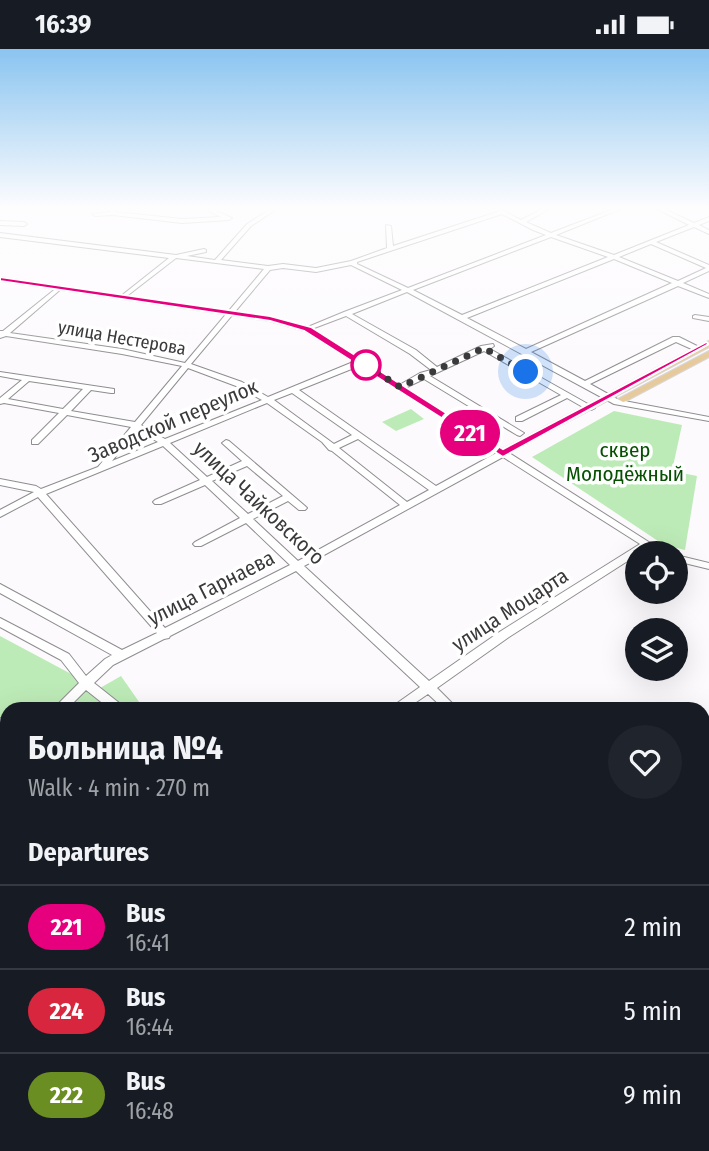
<!DOCTYPE html>
<html lang="en">
<head>
<meta charset="utf-8">
<style>
	:root { --surface:#171b24; --page:#20242c; --text:#f1f3f6; --muted:#9ea1a6; --line:#363941 }
	body { margin:0; font-family:"Fira Sans Condensed",sans-serif; background:var(--page); color:var(--text); height:100vh; display:flex; flex-direction:column; font-size:26px; white-space:nowrap }
	* { box-sizing:border-box; margin:0 }
	p { font-size:23px; color:var(--muted) }
	.icon { flex:none; width:38px; height:38px; fill:none; stroke:currentColor; stroke-width:2; stroke-linecap:round; stroke-linejoin:round }
	.map { position:relative; flex:1; overflow:hidden }
	.side { position:absolute; left:0px; top:653px; width:710px; height:450px; display:flex; flex-direction:column; background:var(--surface); border-radius:21px 21px 0 0; box-shadow:0 7px 28px #0002 }
	.side>* { flex:none }
	.badge { padding:0 14px; border-radius:23px; font-size:24px; line-height:46px }
	.controls { position:absolute; left:625px; top:492px; display:grid; gap:14px }
	.controls a { display:grid; place-items:center; width:63px; height:63px; border-radius:50%; background:var(--surface); box-shadow:0 7px 28px #0002; font-size:35px }
	.you { position:absolute; width:35px; height:35px; margin:-18px; border:5px solid #fff; border-radius:50%; background:#1a73e8; box-shadow:0 0 0 10px #1a73e833 }
	.map>.badge { position:absolute; translate:-50% -50%; box-shadow:0 0 0 4px #fff }
	h2 { padding:0 28px; font-size:26px; line-height:63px }
	.round { display:grid; place-items:center; flex:none; width:74px; height:74px; border-radius:37px; background:var(--page) }
	.head { display:flex; align-items:center; justify-content:space-between; height:119px; padding:0 28px }
	h1 { font-size:33px; font-weight:700; line-height:52px }
	ul { padding:0; list-style:none }
	li { display:flex; align-items:center; gap:21px; height:84px; padding:0 28px; border-top:2px solid var(--line) }
	li div { flex:1 }
	li b { display:block; font-size:26px }
	li em { font-style:normal }
	li .badge { min-width:77px; font-weight:700; text-align:center }
	.status { display:flex; justify-content:space-between; align-items:center; height:49px; padding:0 35px; background:var(--surface); direction:ltr }
	.status svg { height:19px; fill:currentColor }
	.map>svg:first-child { display:block }
</style>
</head>
<body>
<div class="status"><b>16:39</b><svg viewBox="0 0 49 12"><path d="M0 12V9h3v3zM5 12V6h3v6zM10 12V3h3v9zM15 12V0h3v12zM26 1h20v11H26zM47 4h2v5h-2z"/></svg></div>
<div class="map">
<svg width="709" height="1102" viewBox="0 0 709 1102">
	<rect width="100%" height="100%" fill="#fcfafd"/>
	<path fill="#bdebb7" d="M411,360L424,370L396,382L382,373Z
		M614,362L682,376L672,422L697,427L685,501L664,496L532,408Z
		M0,587L75,627L93,643L121,627L144,660H7V1096H287L284,1102H0Z"/>
	<g fill="none" stroke-linecap="round" stroke-linejoin="round">
		<g stroke="#8f8d90" stroke-width="2">
			<path id="minor" d="M108,159H114L115,163L182,170L221,168L209,162L213,159H219L216,162L232,169L229,171L182,174L113,166L95,167L92,165L110,163Z
				M272,159H278L251,177L221,211L268,217L283,215L316,219L351,212L387,199L386,176L391,177L393,197L500,162H504L521,171L544,159H551L526,173L551,184L616,159H623L556,186L614,206L689,176L655,159H662L694,174L709,168V172L699,176L709,181V185L694,178L656,193L709,216V222L683,234L709,245V249L678,237L531,303L585,332L673,288H679L703,300L696,302L676,293L590,335L619,351L709,368V372L614,355L407,243L352,265L416,301L437,318L481,297L493,295L494,297L490,300L595,359L591,361H588L567,349L522,372H516V368L561,346L484,302L430,327L524,384L520,387L517,386L486,367L462,378H456V374L480,364L424,330L403,340H400L396,338L420,324L431,321L410,305L346,267L309,281L303,280L344,263L402,241L351,216L316,223L283,219L270,221L191,315L242,333L268,348L358,311H364V315L299,341L436,437L500,402H506L666,504H654L647,500L641,504H637V506L509,588L437,639L458,660H444L428,645L406,660H391L393,657L420,638L296,522L170,587L169,589L164,590L113,616L94,634L123,657L125,660H110L86,641L67,660H53L79,634L61,611L0,578V569L69,605L86,627L105,610L112,606L0,544V535L122,601L157,584L38,448L0,468V461L34,443L0,436V430L36,437L41,440L98,418L131,378L67,366L38,395H32V391L59,364L4,354L0,355V349L22,331L0,327V323L114,340V344H111L91,341L71,362L135,373L182,317L122,305L6,287L0,289V282H3L59,237L62,239L61,240L10,284L122,300L185,314L264,220L176,209L123,250L121,249V247L169,209L0,188V184L176,206L204,200L206,201V203L187,207L215,211L247,175ZM502,165L533,181L546,186L408,239L357,215V213ZM551,188L608,208L462,266L413,241ZM651,195L706,219L678,232L619,208ZM614,210L672,234L526,300L467,269ZM188,319L236,337L262,351L165,390L141,376ZM29,332L83,340L63,360L8,350ZM292,344L352,386L334,395L274,351ZM267,354L322,393L329,401L332,402L400,456L298,512L253,470L288,452L299,461H305L307,459L305,457L229,392L226,391L222,394L242,412L207,428L170,394ZM137,381L158,393L112,412ZM358,390L429,441L407,453L339,399ZM163,397L200,431L155,451L153,453L155,455H161L205,436L240,469L195,493L193,495L195,497H201L246,474L290,516L165,579L46,445ZM503,408L640,495L501,582L429,632L304,517ZM247,417L283,447L248,465L212,432Z
				M0,172L24,173L27,175L24,177L0,176Z
				M695,266L709,268V272L693,269V267Z
				M676,506L709,514V520L676,512Z
				M0,669L7,672V683L0,680Z
				M7,705V718L0,722V709Z
				M0,776L7,779V792L0,789Z
				M704,879L709,881V898L704,896Z
				M0,915L7,919V936L0,932Z
				M218,1096H242L245,1102H221Z
				M268,1096H288L285,1102H265Z"/>
		</g>
		<g stroke="#d8d7d8" stroke-width="2">
			<path id="major" d="M0,228L270,268L310,278L503,400L706,293L709,292V298L503,407L304,282L269,272L0,232Z
				M709,302V308L626,352L623,353L618,350Z"/>
		</g>
		<use href="#minor" fill="#fff" fill-rule="evenodd"/>
		<use href="#major" fill="#e6ca9b" fill-rule="evenodd"/>
	</g>
	<linearGradient id="sky" x2="0" y2="1"><stop stop-color="#8ac4f0"/><stop offset="0.51" stop-color="#fefdfe"/><stop offset="1" stop-color="#fefdfe" stop-opacity="0"/></linearGradient>
	<rect width="709" height="313" fill="url(#sky)"/>
	<path fill="#e6007e" stroke="#fff" stroke-width="2" d="M0,228L270,267L311,278L503,400L706,293L709,295L503,408L304,282L270,272L0,232Z"/>
	<g fill="none" stroke-linecap="round" stroke-linejoin="round">
		<path stroke="#3a393b" stroke-width="7" stroke-dasharray="0 12.6" d="M366,316L361,313L400,338L484,299L526,323"/>
	</g>
	<circle fill="#fff" stroke="#e6007e" stroke-width="3.5" cx="366" cy="316" r="14"/>
	<g text-anchor="middle" dominant-baseline="central" stroke-width="7" stroke-linejoin="round" paint-order="stroke">
		<g font-size="18" fill="#3a393b" stroke="#fff">
			<text transform="translate(122 289) rotate(10)">улица Нестерова</text>
		</g>
		<g font-size="21" fill="#3a393b" stroke="#fff">
			<text transform="translate(173 372) rotate(-23)">Заводской переулок</text>
			<text transform="translate(259 454) rotate(43)">улица Чайковского</text>
			<text transform="translate(211 539) rotate(-27)">улица Гарнаева</text>
			<text transform="translate(510 561) rotate(-33)">улица Моцарта</text>
		</g>
		<g font-size="21" fill="#055101" stroke="#fff">
			<text x="625" y="401">сквер<tspan x="625" dy="24">Молодёжный</tspan></text>
		</g>
	</g>
</svg>
<div class="controls">
<a><svg class="icon" aria-label="locate" viewBox="0 0 24 24"><circle cx="12" cy="12" r="6"/><path d="M12 2v4M12 18v4M2 12h4M18 12h4"/></svg></a>
<a><svg class="icon" aria-label="layers" viewBox="0 0 24 24"><path d="M12 4l9 5-9 5-9-5zM3 14l9 5 9-5"/></svg></a>
</div>
<div class="you" style="left:526px;top:323px"></div>
<b class="badge" style="left:470px;top:384px;background:#e6007e;color:#fff">221</b>
<section class="side">
<div class="head"><div><h1>Больница №4</h1><p>Walk · 4 min · 270 m</p></div><a class="round"><svg class="icon" aria-label="heart" viewBox="0 0 24 24"><path d="M12 20l-8-8c-3-5 5-10 8-4 3-6 11-1 8 4z"/></svg></a></div>
<h2>Departures</h2>
<ul>
<li><span class="badge" style="background:#e6007e;color:#fff">221</span><div><b>Bus</b><p>16:41</p></div><em>2 min</em></li>
<li><span class="badge" style="background:#d7263d;color:#fff">224</span><div><b>Bus</b><p>16:44</p></div><em>5 min</em></li>
<li><span class="badge" style="background:#6b8e23;color:#fff">222</span><div><b>Bus</b><p>16:48</p></div><em>9 min</em></li>
</ul>
</section>
</div>
</body>
</html>
